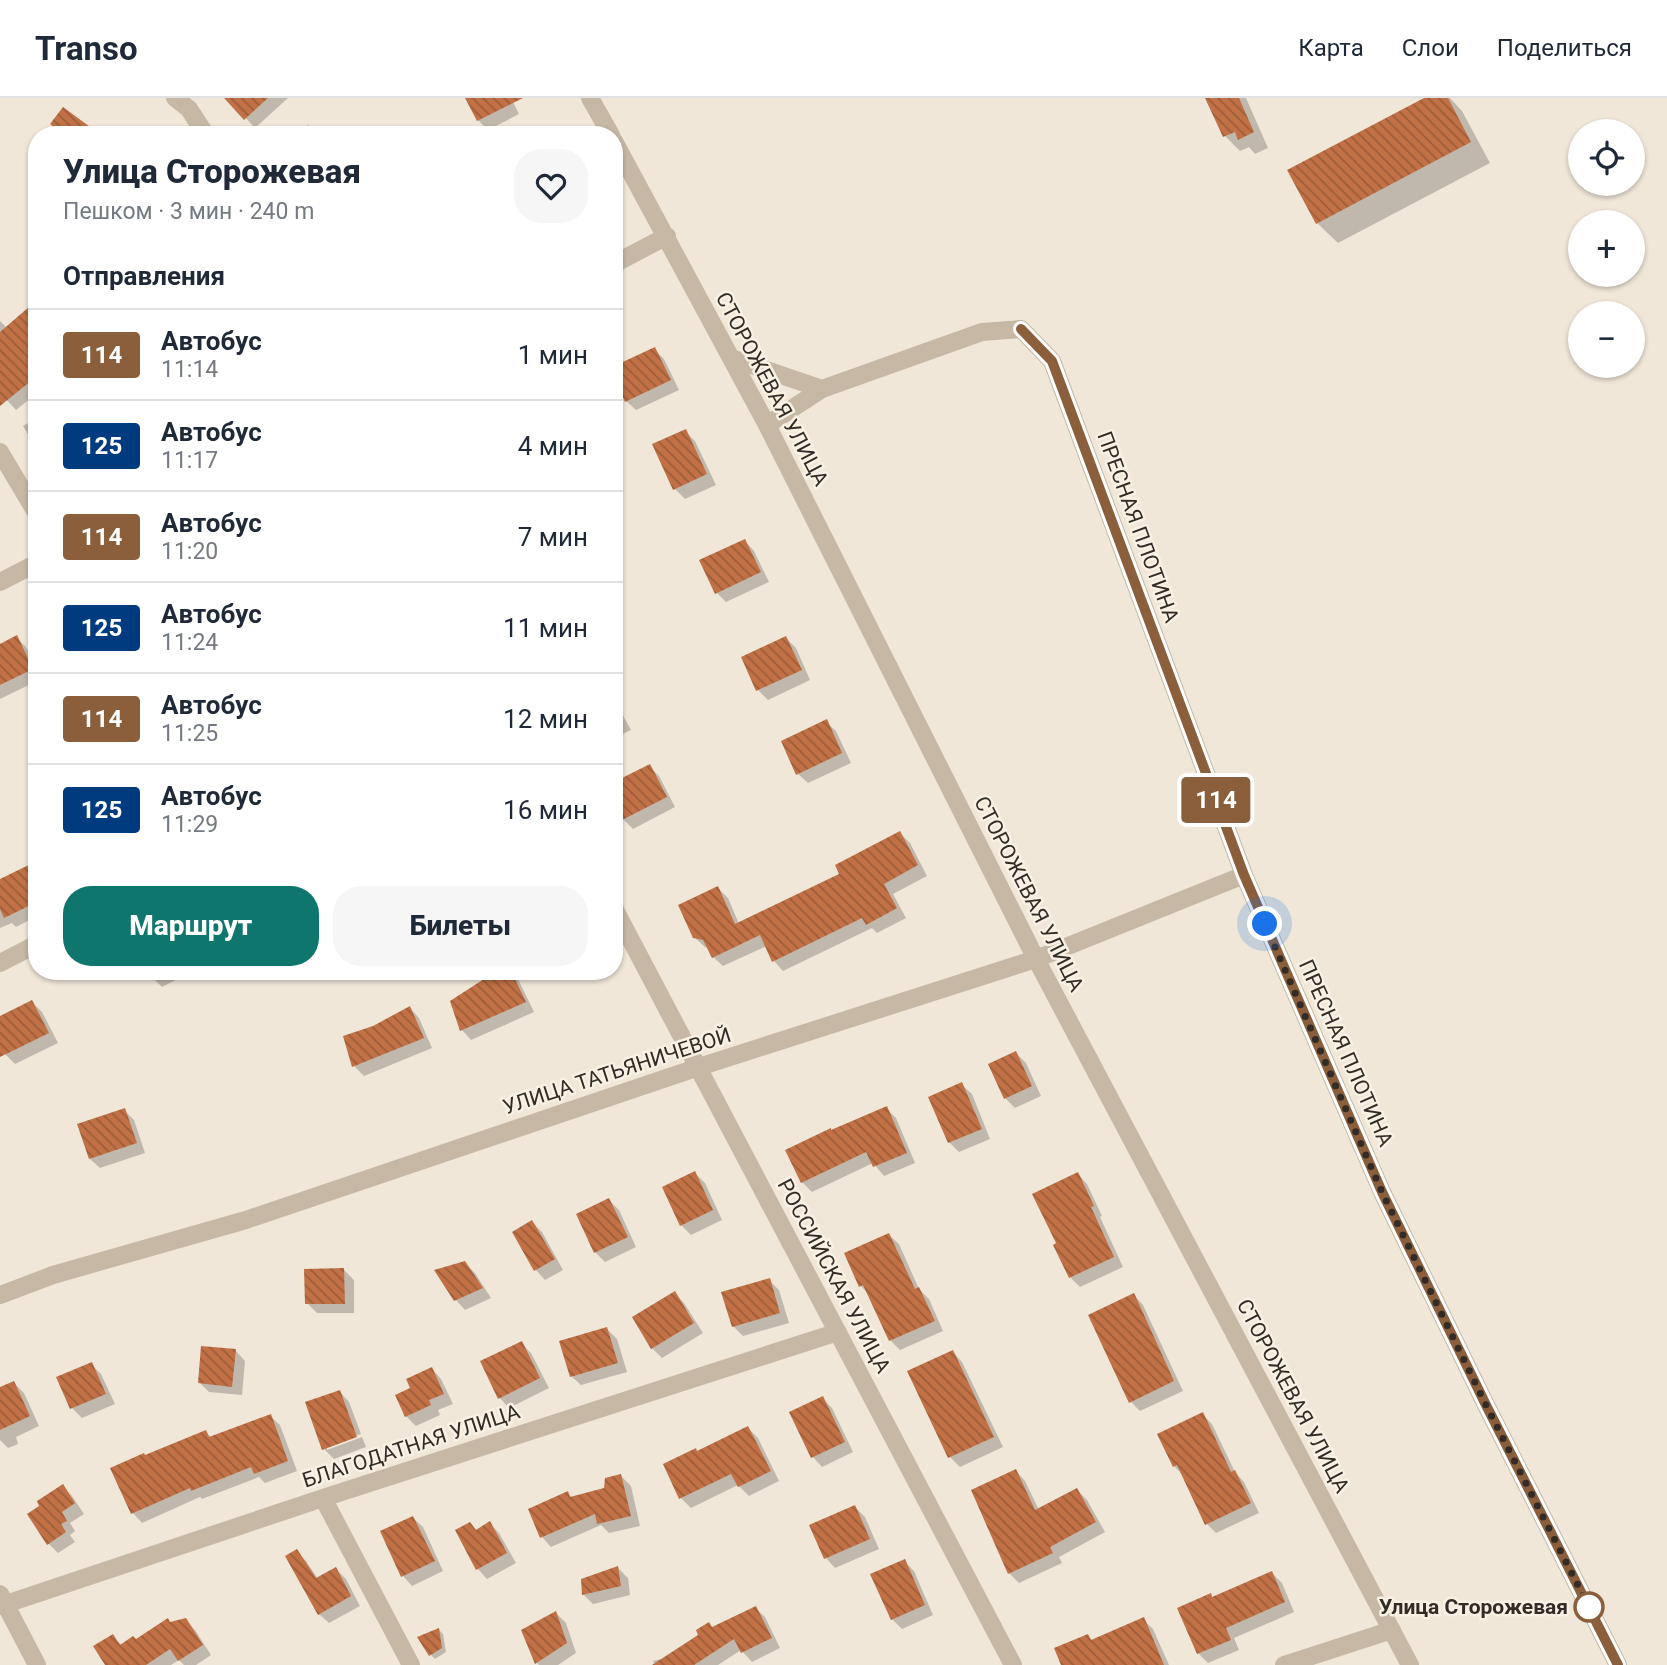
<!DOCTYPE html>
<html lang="ru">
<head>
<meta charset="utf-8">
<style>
	:root { --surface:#fff; --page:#f6f6f7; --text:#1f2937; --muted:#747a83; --line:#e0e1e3; --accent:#0f766e }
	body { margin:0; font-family:Roboto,sans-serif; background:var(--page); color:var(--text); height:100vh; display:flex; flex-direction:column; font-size:26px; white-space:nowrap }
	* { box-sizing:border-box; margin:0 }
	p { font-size:23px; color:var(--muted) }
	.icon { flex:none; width:38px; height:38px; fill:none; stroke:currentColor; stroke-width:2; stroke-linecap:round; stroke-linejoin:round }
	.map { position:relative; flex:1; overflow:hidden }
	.sheet { position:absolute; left:28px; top:28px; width:595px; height:854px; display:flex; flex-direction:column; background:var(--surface); border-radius:28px; box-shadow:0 2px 5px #0004 }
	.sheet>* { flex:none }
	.badge { padding:0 14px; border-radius:5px; font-size:24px; line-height:46px }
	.tools { position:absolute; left:1568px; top:21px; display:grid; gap:14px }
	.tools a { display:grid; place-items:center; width:77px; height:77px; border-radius:50%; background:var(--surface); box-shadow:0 2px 5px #0004; font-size:35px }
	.you { position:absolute; width:35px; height:35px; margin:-18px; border:5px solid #fff; border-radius:50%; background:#1a73e8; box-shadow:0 0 0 10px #1a73e833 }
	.map>.badge { position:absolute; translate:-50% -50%; box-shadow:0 0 0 4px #fff }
	h2 { padding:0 35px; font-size:26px; line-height:63px }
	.round { display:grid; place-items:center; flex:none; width:74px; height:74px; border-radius:28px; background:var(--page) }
	.headline { display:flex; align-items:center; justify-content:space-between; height:119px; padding:0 35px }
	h1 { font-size:33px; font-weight:800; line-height:52px }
	.action { display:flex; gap:14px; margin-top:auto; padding:14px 35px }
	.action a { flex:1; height:80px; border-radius:28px; background:var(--accent); color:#fff; font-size:28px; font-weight:800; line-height:80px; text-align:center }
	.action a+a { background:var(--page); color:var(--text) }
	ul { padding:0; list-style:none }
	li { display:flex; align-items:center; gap:21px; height:91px; padding:0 35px; border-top:2px solid var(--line) }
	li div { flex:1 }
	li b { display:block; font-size:26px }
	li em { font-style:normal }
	li .badge { min-width:77px; font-weight:700; text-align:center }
	header { display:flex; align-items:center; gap:42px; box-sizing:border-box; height:98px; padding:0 35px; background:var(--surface); border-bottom:2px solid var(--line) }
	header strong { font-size:33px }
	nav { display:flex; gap:38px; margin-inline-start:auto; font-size:24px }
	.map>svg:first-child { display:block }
</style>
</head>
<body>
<header>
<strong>Transo</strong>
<nav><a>Карта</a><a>Слои</a><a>Поделиться</a></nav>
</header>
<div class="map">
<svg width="1667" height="1567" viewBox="0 0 1667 1567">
	<defs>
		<pattern id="building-back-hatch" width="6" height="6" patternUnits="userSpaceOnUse" patternTransform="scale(1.75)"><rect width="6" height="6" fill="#c17145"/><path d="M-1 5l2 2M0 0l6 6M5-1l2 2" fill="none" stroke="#9d5d39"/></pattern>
	</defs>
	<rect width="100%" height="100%" fill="#f0e7d8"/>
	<path fill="#0003" d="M227,0H288L255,30Z
		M466,0H511L519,16L488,32L478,22Z
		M1207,0H1246L1268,50L1255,56L1249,49L1240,53L1225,38Z
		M1428,0H1450L1462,13L1490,65L1338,145L1317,125Z
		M308,27L318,37H291Z
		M37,204V295L16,312L0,295V223L7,230Z
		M654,251L664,261L679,292L636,312L626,303Z
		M37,320V351L23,328Z
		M685,333L695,343L716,387L685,401L675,391L655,347Z
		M745,443L754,453L769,484L726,504L717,495Z
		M16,539L26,549L37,571V583L0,601V548Z
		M786,540L796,550L810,582L768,602L758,592Z
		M614,601L631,632L614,640Z
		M826,624L836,633L851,665L808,685L798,676Z
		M649,668L659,678L675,709L633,731L623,721Z
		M900,735L910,745L927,778L893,796L906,820L877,835L872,830L783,873L774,863L767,848L723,868L713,859L709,850L705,849L694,839L718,790L728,800L739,826L842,776Z
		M37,771V818L16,829L12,825L0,830V783Z
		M150,873H193L162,889L152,879Z
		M511,873L518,881L534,914L471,942L462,932Z
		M32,904L42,914L58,945L15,966L5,956L0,946V920Z
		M410,910L419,920L432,950L364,978L354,968L373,930Z
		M1016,955L1026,965L1041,998L1015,1010L1005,1000L990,967Z
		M962,987L972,996L990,1041L959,1054L949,1044Z
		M886,1010L896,1020L915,1065L884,1078L873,1065L812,1094L802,1084Z
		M124,1012L134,1022L145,1055L100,1070L90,1061Z
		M695,1075L705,1085L722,1122L691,1137L681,1127Z
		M1078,1076L1087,1086L1102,1118L1100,1119L1123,1169L1080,1189L1070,1179Z
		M609,1102L619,1112L636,1149L605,1164L595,1154Z
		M532,1124L542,1134L563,1172L545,1182L536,1172Z
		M889,1137L899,1146L919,1191L929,1201L943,1233L900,1252L890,1242L869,1197L861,1188Z
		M465,1165L475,1175L491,1200L465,1212L456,1202Z
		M344,1172L354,1182V1215H317L307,1205Z
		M769,1182L779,1192L789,1225L743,1238L733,1228Z
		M675,1196L684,1205L703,1235L662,1260L652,1250Z
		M1134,1197L1143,1207L1183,1293L1140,1313L1130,1303Z
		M607,1231L617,1241L627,1274L581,1287L571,1278Z
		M521,1245L531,1255L549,1290L509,1310L500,1300Z
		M236,1253L245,1263L242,1297L209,1294L199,1284Z
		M953,1254L962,1264L1003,1349L960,1369L950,1359Z
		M91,1266L101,1276L115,1306L82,1320L72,1310L59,1280Z
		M432,1271L441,1281L453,1306L438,1312L440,1317L416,1328L406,1318L412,1291Z
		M14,1285L24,1295L39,1328L16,1339L18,1346L8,1350L0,1342V1291Z
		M340,1294L349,1304L361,1336L327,1348V1352L362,1339L366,1349L334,1361L324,1351Z
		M822,1300L832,1310L853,1354L822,1369L813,1359Z
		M1202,1316L1212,1326L1235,1374L1244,1384L1259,1415L1216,1435L1207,1426L1184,1378L1174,1368Z
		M270,1318L280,1327L297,1373L265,1385L259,1379L202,1401L200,1399L142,1425L133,1415L145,1358L206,1334L212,1340Z
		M748,1330L758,1340L779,1383L749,1398L738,1387L691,1410L681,1400L697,1355Z
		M1016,1373L1025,1383L1039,1412L1077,1392L1087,1402L1105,1434L1059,1459L1062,1465L1019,1485L1009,1475Z
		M621,1378L631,1388L640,1428L609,1435L601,1427L551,1449L542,1439L530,1412L568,1395L572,1400L605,1392Z
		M63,1389L72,1398L84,1416L70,1425L75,1433L70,1437L75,1444L58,1455L48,1445Z
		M855,1409L865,1419L879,1451L835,1470L826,1460Z
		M413,1420L423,1429L443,1473L412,1488L403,1478Z
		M470,1426L477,1433L490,1426L499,1435L516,1465L487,1481L478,1471L457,1432Z
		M296,1453L306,1463L318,1481L336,1471L346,1481L360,1508L329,1525L319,1516Z
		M904,1463L914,1473L933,1517L902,1531L892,1521Z
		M618,1470L628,1480L630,1497L593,1506L583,1496Z
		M1272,1475L1282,1485L1294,1514L1234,1540L1239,1552L1208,1565L1198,1555L1210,1497L1213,1500Z
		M755,1510L765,1519L780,1550L752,1564L741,1552L718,1567H655L653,1563L665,1560L701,1537L709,1526L713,1530Z
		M556,1515L566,1525L576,1555L558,1567H539L537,1565Z
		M1143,1521L1153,1531L1169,1567H1063L1088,1538L1093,1543Z
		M185,1522L195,1532L211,1557L196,1567H184L179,1562L171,1567H107L112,1538L122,1547L136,1543L171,1526Z
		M439,1532L443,1536L446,1554L435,1561L431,1557Z"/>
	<path fill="url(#building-back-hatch)" d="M224,0H268L244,22Z
		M465,0H523L477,23Z
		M1205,0H1239L1254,34L1238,42L1235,34L1223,39Z
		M1424,0H1448L1471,44L1316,126L1287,72Z
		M63,9L101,37H50L55,30L50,26Z
		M37,202V278L0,308V234Z
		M655,249L671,282L625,304L614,281V268Z
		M686,331L707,376L673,392L652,346Z
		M745,441L761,474L715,496L699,462Z
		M17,537L33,571L0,587V546Z
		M786,538L802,572L756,593L741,559Z
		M827,621L842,655L796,677L781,643Z
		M650,666L667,699L622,722L614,707V684Z
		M900,733L918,767L884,786L897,810L866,827L862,820L772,864L760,837L712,860L703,842L693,840L678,807L718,788L735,826L839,776L835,767Z
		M37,763V804L4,820L0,811V781Z
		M500,873H511L526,904L460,933L450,903L484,881Z
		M32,902L49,935L0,959V918Z
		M410,908L424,940L352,969L343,938L373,928Z
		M1016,953L1032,988L1004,1001L988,966Z
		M962,984L982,1031L948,1045L928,999Z
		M887,1008L907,1055L873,1069L866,1054L801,1085L785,1052L831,1030V1032Z
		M125,1010L137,1045L89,1061L77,1026Z
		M695,1073L713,1112L680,1128L662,1089Z
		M1078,1074L1094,1108L1091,1109L1114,1159L1069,1180L1053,1147L1056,1145L1032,1096Z
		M609,1100L628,1139L594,1155L576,1116Z
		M532,1122L555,1161L534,1173L512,1134Z
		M889,1135L915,1191L919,1189L935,1223L889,1243L863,1187L859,1189L844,1155Z
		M465,1163L483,1190L454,1203L434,1172Z
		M344,1170L345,1206H305L304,1171Z
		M770,1180L780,1215L732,1229L721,1194Z
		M675,1193L694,1225L651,1251L632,1219Z
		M1134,1195L1174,1283L1129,1305L1088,1217Z
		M607,1229L618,1265L570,1279L559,1243Z
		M522,1243L540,1280L498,1301L480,1263Z
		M201,1248L236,1251L232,1289L198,1285Z
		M953,1252L994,1339L948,1360L907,1273Z
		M92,1264L106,1296L70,1311L56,1279Z
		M432,1269L444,1296L429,1302L431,1307L405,1319L395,1297L410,1290L406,1281Z
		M14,1283L30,1318L0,1332V1289Z
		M340,1292L357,1339L322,1352L305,1304Z
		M823,1298L845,1344L811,1360L789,1314Z
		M1203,1314L1231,1374L1235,1372L1251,1405L1205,1427L1177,1367L1173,1369L1157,1336Z
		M271,1316L288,1363L254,1376L251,1369L191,1393L190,1390L131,1416L110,1370L144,1355L145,1357L206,1332L209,1339Z
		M748,1328L771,1373L738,1389L731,1376L679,1401L663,1366L696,1350L697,1353Z
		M1016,1371L1035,1412L1077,1390L1096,1424L1050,1449L1053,1455L1008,1476L971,1392Z
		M621,1376L631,1418L597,1426L595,1416L540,1440L528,1411L568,1393L570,1399L604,1390L605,1380Z
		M63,1386L75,1405L62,1414L67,1423L61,1426L66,1434L47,1447L27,1416L39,1408L37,1403Z
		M855,1407L870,1441L824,1461L809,1427Z
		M413,1418L435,1463L401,1479L380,1433Z
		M490,1423L507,1455L476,1472L455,1432L470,1424L476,1432Z
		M297,1451L316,1480L336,1469L351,1498L318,1517L285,1458Z
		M905,1461L925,1507L891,1522L870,1476Z
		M618,1468L621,1488L582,1497L581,1481Z
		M1272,1473L1285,1504L1226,1530L1231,1542L1197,1556L1177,1510L1211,1495L1212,1499Z
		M756,1508L772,1540L741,1555L734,1541L694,1567H652L698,1537L696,1532L709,1524L712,1529Z
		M556,1513L567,1545L535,1566L521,1532Z
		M1144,1519L1164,1567H1061L1054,1550L1088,1536L1091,1542Z
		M168,1520L170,1524L186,1520L203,1547L178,1563L170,1551L146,1567H105L93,1548L113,1536L120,1547L133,1538L136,1541Z
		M439,1530L442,1550L429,1558L417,1539Z"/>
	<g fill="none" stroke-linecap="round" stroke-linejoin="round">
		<path stroke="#c7b8a5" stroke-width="18" d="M175,0L189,11L206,37
			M590,0L611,37
			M614,43L767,327L1036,861L1410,1567
			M614,166L667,138
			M731,260L822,291
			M767,327L822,291L982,234L1021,231L1052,263L1244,777L1382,1094L1486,1307L1618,1567
			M0,354L37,416
			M0,484L37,465
			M614,810L1013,1567
			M0,865L37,846
			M0,1197L53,1177L246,1122L699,969L1036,861L1244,777
			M323,1400L411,1567
			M0,1496L37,1567
			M0,1508L323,1400L838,1234
			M1284,1567L1392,1532"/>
	</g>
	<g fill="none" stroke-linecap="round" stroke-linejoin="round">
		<g stroke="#fff" stroke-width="16">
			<path id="line" d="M1021,231L1052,263L1244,777L1382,1094L1486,1307L1618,1567"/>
		</g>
		<use href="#line" stroke="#8b5e3c" stroke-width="10"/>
		<path stroke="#332c26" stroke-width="7" stroke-dasharray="0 12.6" d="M1265,826L1382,1094L1486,1307L1589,1509"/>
	</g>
	<circle fill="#fff" stroke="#8b5e3c" stroke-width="3.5" cx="1589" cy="1509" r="14"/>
	<g text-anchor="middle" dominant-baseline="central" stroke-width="5" stroke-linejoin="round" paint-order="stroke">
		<g font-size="21" fill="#332c26" stroke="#f8f1e4">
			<text transform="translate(772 291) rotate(62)">СТОРОЖЕВАЯ УЛИЦА</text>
			<text transform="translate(1138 429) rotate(70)">ПРЕСНАЯ ПЛОТИНА</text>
			<text transform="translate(1029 796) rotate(63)">СТОРОЖЕВАЯ УЛИЦА</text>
			<text transform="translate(1346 955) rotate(66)">ПРЕСНАЯ ПЛОТИНА</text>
			<text transform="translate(617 973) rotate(-18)">УЛИЦА ТАТЬЯНИЧЕВОЙ</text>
			<text transform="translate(834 1178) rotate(62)">РОССИЙСКАЯ УЛИЦА</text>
			<text transform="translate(1293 1298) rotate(62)">СТОРОЖЕВАЯ УЛИЦА</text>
			<text transform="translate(411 1348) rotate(-18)">БЛАГОДАТНАЯ УЛИЦА</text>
		</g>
		<g font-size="21" font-weight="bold" fill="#332c26" stroke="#f8f1e4" text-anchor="end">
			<text x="1568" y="1509">Улица Сторожевая</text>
		</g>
	</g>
</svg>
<div class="tools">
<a><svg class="icon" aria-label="locate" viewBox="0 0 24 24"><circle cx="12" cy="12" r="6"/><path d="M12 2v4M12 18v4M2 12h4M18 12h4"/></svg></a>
<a>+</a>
<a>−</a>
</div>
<div class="you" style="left:1265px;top:826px"></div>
<b class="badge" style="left:1216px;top:702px;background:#8b5e3c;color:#fff">114</b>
<section class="sheet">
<div class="headline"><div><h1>Улица Сторожевая</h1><p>Пешком · 3 мин · 240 m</p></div><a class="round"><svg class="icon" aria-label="heart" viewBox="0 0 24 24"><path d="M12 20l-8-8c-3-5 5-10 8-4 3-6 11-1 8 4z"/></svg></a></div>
<h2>Отправления</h2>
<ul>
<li><span class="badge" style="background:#8b5e3c;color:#fff">114</span><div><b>Автобус</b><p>11:14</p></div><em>1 мин</em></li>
<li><span class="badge" style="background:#003b80;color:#fff">125</span><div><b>Автобус</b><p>11:17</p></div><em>4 мин</em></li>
<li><span class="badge" style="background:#8b5e3c;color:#fff">114</span><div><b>Автобус</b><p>11:20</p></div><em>7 мин</em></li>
<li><span class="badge" style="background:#003b80;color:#fff">125</span><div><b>Автобус</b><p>11:24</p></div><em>11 мин</em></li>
<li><span class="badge" style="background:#8b5e3c;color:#fff">114</span><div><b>Автобус</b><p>11:25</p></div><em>12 мин</em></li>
<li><span class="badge" style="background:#003b80;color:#fff">125</span><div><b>Автобус</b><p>11:29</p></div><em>16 мин</em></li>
</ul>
<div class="action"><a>Маршрут</a><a>Билеты</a></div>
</section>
</div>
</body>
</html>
